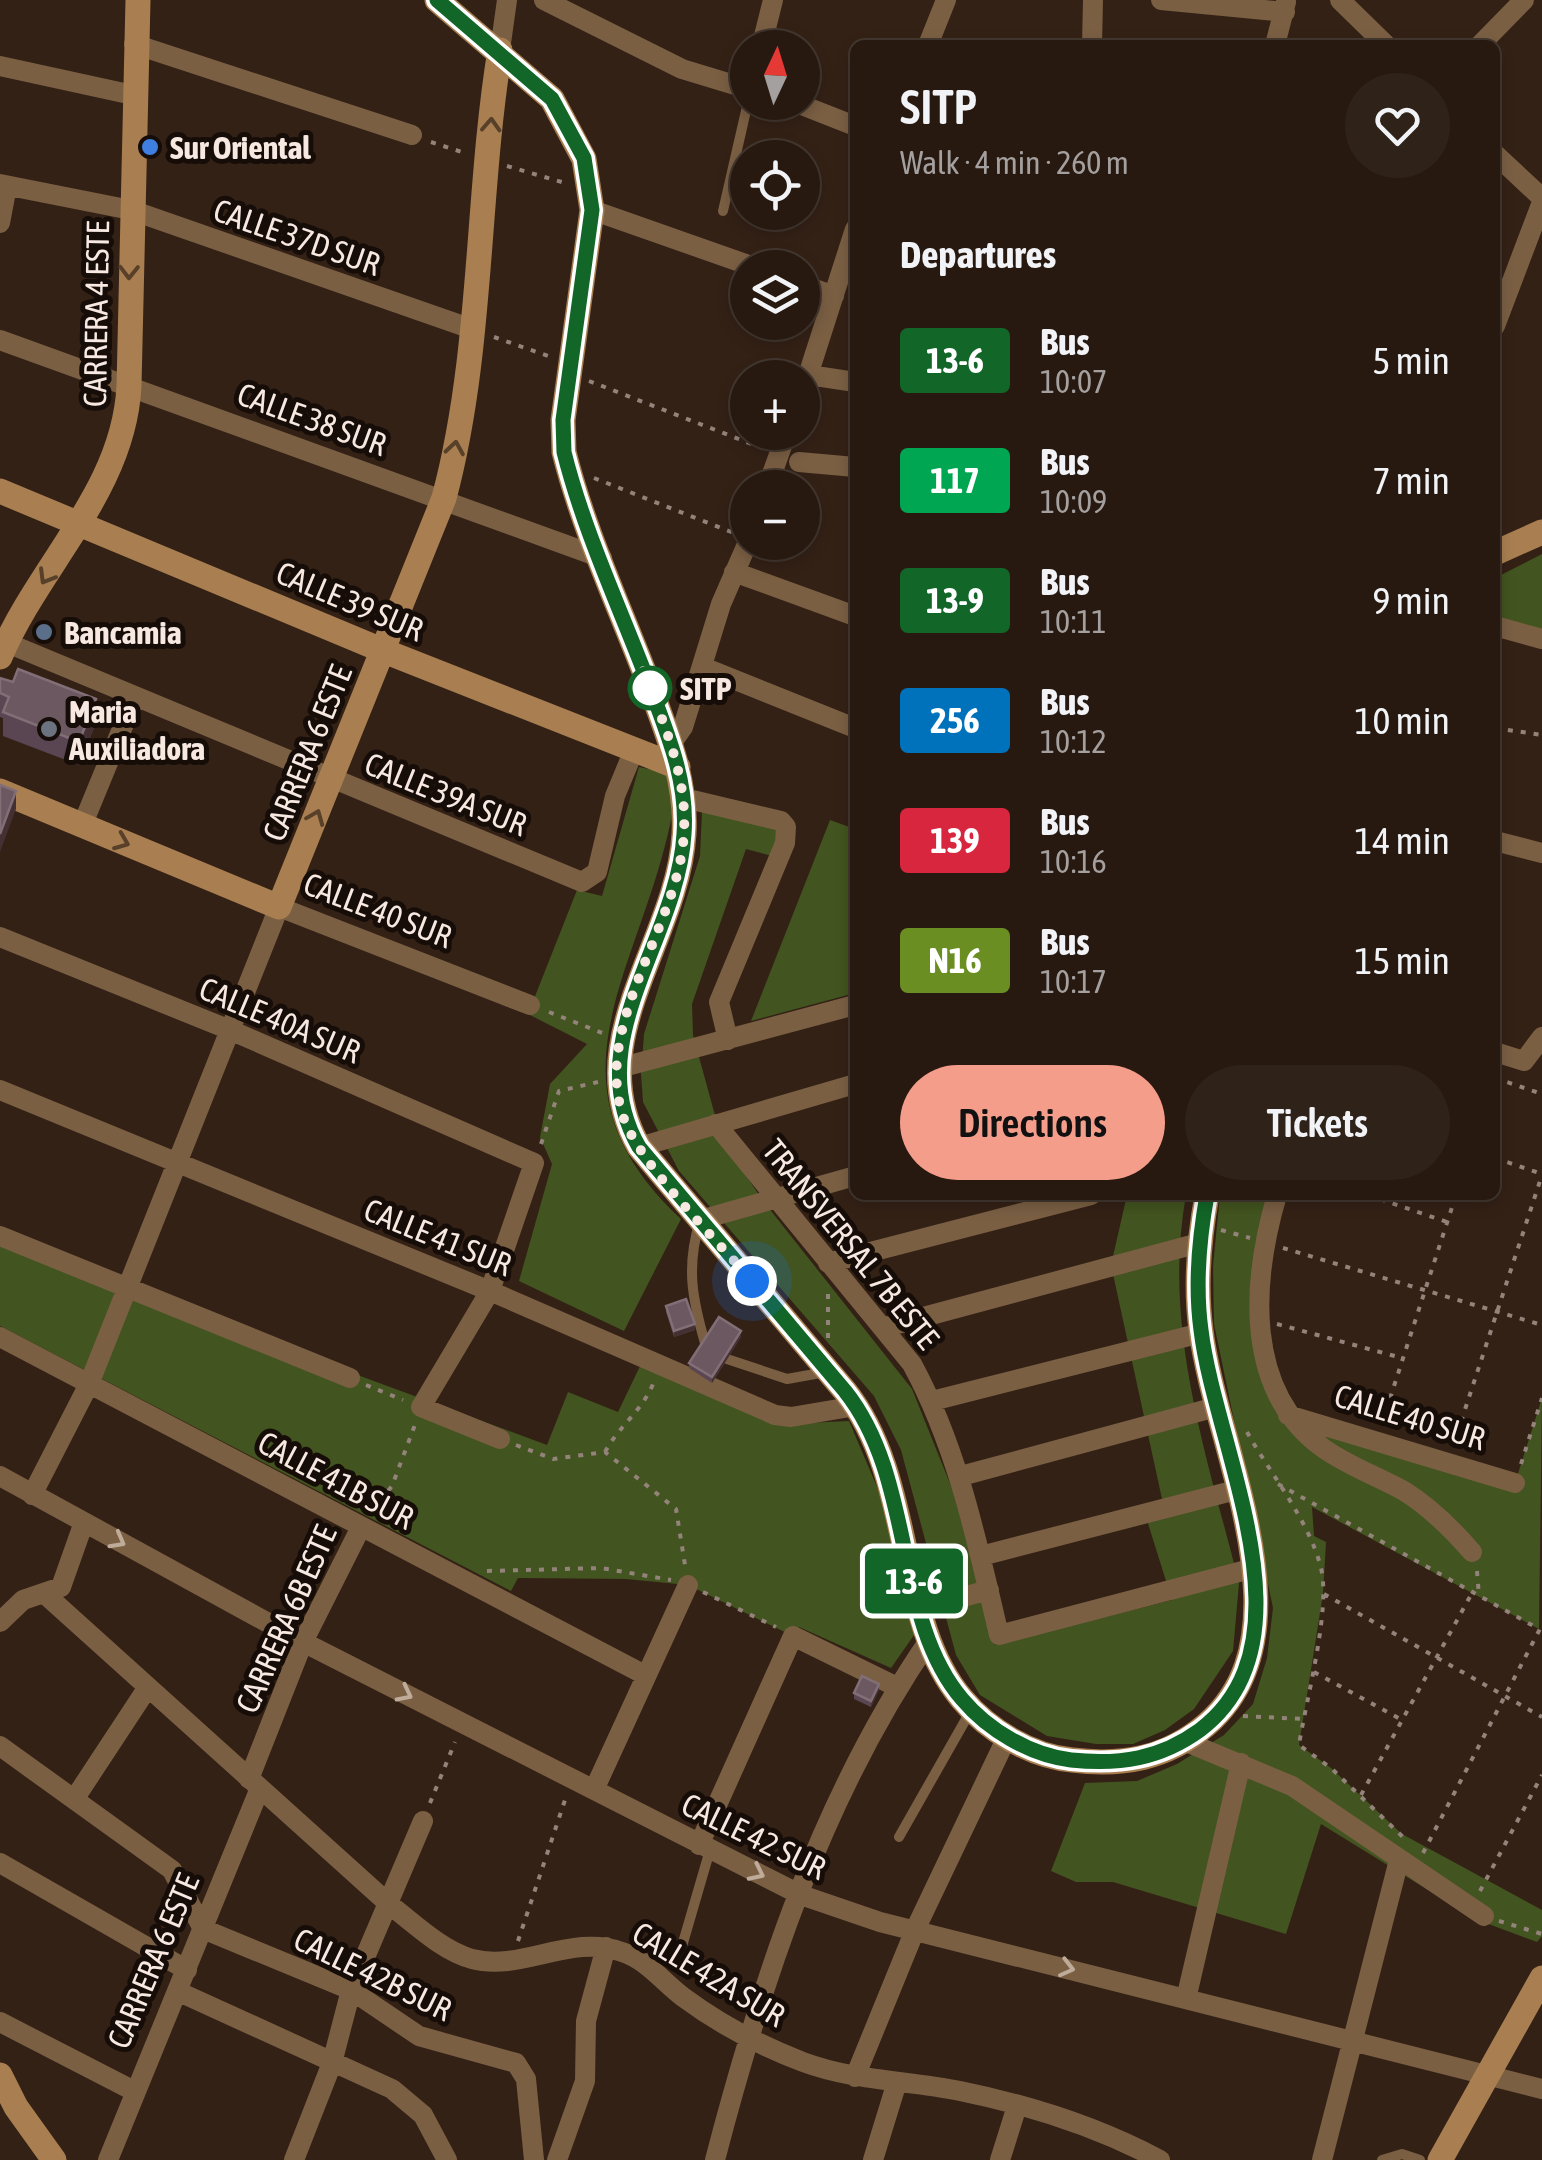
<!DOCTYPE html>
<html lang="en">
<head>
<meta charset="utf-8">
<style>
	:root { --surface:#271910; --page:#2f2219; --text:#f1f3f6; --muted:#a4a09f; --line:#433830; --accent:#f49d8b }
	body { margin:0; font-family:"Asap Condensed",sans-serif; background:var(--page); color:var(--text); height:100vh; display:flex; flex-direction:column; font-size:38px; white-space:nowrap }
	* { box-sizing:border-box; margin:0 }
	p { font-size:32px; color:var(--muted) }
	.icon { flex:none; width:55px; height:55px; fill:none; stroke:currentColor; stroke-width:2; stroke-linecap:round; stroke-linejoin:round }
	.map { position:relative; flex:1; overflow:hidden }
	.drawer { position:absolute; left:850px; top:40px; width:650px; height:1160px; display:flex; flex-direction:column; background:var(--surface); border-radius:15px; box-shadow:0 5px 15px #0003,0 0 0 2px var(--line) }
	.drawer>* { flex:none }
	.badge { padding:0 20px; border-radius:8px; font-size:35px; line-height:65px }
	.needle { width:65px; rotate:4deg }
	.buttons { position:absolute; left:730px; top:30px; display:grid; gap:20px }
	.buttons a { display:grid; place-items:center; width:90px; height:90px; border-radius:50%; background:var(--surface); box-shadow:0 5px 15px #0003,0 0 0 2px var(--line); font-size:50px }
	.you { position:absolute; width:50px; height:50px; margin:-25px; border:8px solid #fff; border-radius:50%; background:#1a73e8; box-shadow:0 0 0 15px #1a73e833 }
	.map>.badge { position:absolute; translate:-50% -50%; box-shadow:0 0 0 5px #fff }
	h2 { padding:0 50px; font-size:38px; line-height:90px }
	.round { display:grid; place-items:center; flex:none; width:105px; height:105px; border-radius:52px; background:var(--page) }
	.head { display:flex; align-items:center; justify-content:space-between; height:170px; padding:0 50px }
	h1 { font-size:48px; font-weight:600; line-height:75px }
	.cta { display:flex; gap:20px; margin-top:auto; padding:20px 50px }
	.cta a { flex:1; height:115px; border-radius:60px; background:var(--accent); color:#111; font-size:40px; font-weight:600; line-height:115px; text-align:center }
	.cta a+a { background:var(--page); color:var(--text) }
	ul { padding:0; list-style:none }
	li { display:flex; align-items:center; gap:30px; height:120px; padding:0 50px }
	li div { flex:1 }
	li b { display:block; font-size:38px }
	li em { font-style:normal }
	li .badge { min-width:110px; font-weight:700; text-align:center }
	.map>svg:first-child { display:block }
</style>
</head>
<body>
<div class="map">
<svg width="1542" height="2160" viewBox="0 0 1542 2160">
	<rect width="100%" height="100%" fill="#342116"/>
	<path fill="#42541f" d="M1542,554V633L1495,620V578Z
		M639,767L668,773L673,794L671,820C639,975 536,1084 681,1219L624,1331L519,1281L552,1164L540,1137L550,1084L587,1044L528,1014L577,890L602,896Z
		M702,812L786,830L776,857L746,849L692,1004L693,1035L722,1141L764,1202L912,1389L953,1491L995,1645L1172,1600L1145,1514L1164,1508L1111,1265L1127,1195H1186C1162,1328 1207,1455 1239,1583L1233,1651L1194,1709L1165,1730L1133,1744H1096L1047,1736L980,1695L956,1655L901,1450L874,1396L679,1171L643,1102L641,1074L644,1034L700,856Z
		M830,820L855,829V993L751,1021Z
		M1220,1195H1277L1259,1277L1286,1414L1515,1483L1542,1398L1539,1629L1312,1507L1314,1536L1326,1542L1323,1594L1299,1745L1331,1768L1402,1834L1542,1910V1936L1537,1942L1475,1919L1321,1824L1286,1934L1113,1882H1076L1051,1871L1085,1783L1137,1781L1177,1764L1224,1735L1253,1704L1267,1658L1273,1608L1214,1324L1213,1266Z
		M0,1243L547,1445L568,1392L618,1412L641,1364L784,1424L849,1421L878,1489L919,1628L891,1668L799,1627L793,1636L688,1585L626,1579L518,1578L511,1591L0,1326Z"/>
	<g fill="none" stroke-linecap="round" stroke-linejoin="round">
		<path stroke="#93837a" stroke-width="4" stroke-dasharray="5 8" stroke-linecap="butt" d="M431,142L465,153
			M507,166L565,183
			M494,337L551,357
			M589,381L762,448
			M594,478L734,533
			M1495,728L1542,735
			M549,1012L605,1034
			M1495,1078L1542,1094
			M541,1144L559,1091L598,1082
			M1495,1158L1542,1174
			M1368,1195L1447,1222
			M1221,1230L1250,1238
			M1283,1248L1542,1325
			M1277,1324L1402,1358
			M828,1338V1292
			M366,1385L403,1400
			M1382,1423L1456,1195
			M1247,1432C1271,1475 1309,1520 1321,1568C1331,1610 1306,1700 1299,1745L1331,1768L1404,1838
			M516,1445L553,1459L605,1452L676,1509L685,1565
			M1453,1446L1542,1175
			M605,1452C619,1426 642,1411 653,1384
			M1521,1464L1542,1398
			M1278,1484L1539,1629
			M372,1511L392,1486L416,1422
			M487,1571L601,1568L671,1580
			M1477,1571L1479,1596
			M703,1592L776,1627
			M1324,1594L1542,1717
			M1314,1672L1402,1720
			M1243,1716L1303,1719
			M1361,1795L1472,1593
			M430,1803L455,1742
			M1423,1853L1542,1625
			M1480,1891L1542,1775
			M1499,1921L1542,1934
			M518,1941L567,1794"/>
		<path stroke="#7a5f43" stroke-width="10" d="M723,211L748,102
			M700,1221C686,1266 692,1298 705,1343
			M727,1359L787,1379L826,1372
			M899,1837L970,1712
			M680,1953L710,1850
			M1382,2160L1402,2154L1420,2160"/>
		<path stroke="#7a5f43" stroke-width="20" d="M544,0L682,69L748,89
			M1161,0L1285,12
			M1340,0L1386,45
			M134,44L412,135
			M928,45L946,0
			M1092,45L1093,0
			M1275,45L1286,2
			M1480,45L1524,0
			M761,48L773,0
			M500,50L507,0
			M0,66L133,95
			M794,102L855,126
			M1495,154L1542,198
			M0,184L131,210L472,329
			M592,210L757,268
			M0,223L7,186
			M802,284L834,296
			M1495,326L1542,202
			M0,340L602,558
			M809,375L855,382
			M802,394L855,229
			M799,462L855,467
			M767,488L787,432
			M734,572L855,616
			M1495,626L1542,639
			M0,640L582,882L597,872L615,796L634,750
			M703,667L855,728
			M671,744L683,727L721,604L748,542
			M684,798L781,821L786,827L785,843L719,1002L728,1040
			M82,826L135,697
			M1495,841L1542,853
			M0,937L230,1030L534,1163L490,1291L421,1407L500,1439
			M1495,1052L1524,1061L1542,1037
			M619,1068L855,1005
			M0,1090L490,1291L775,1415L791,1417L856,1406
			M716,1124L912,1364C958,1449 977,1542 999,1635L1254,1568
			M639,1147L855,1084
			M1277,1195C1252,1280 1243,1390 1323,1448C1348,1466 1377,1476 1404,1491C1430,1507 1452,1529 1472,1552
			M700,1220L855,1176
			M0,1236L350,1378
			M828,1263L1091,1195
			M886,1327L1199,1243
			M0,1337L645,1675
			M932,1401L1201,1333
			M1288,1415L1515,1483
			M0,1476L303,1642L801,1895L880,1922L1542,2089
			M961,1476L1216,1407
			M32,1495L89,1384L279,907L530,1005
			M981,1556L1236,1490
			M46,1595L390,1905C415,1924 441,1950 472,1959C522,1972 571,1933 622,1952C647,1960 662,1981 683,1997C718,2023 761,2046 803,2062C854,2081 907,2080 960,2091C1029,2105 1098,2127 1160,2160
			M921,1608L989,1590
			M0,1622L23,1600L61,1587L84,1522
			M1184,1741L1292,1786L1484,1916
			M0,1746L172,1870L203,1929L351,1990L419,2036L516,2063L526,2079L534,2160
			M249,1779L303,1642L361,1527
			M594,1790L688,1585
			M75,1798L148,1687
			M699,1845L793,1636L897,1687
			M0,1863L187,1970
			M177,1991L392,2089L423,2115L447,2160
			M1186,1999L1241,1763
			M0,2022L134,2091
			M855,2077L915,1930L1007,1737
			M108,2160L260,1788
			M294,2160L332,2063L351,1990L423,1821
			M557,2160L585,2081L586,2021L606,1947
			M715,2160C762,1979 823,1794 930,1639
			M873,2160L897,2082
			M1000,2160L1017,2106
			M1322,2160L1399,1860"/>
		<path stroke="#a97f51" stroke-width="25" d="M437,0L552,99L584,159L592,210L563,420L564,452C584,532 621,610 650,687C668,735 687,782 684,834C678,941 578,1040 639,1147L845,1391C916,1480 895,1621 962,1699C988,1730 1030,1756 1072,1760C1122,1766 1166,1759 1206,1725C1314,1633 1215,1447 1201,1330C1195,1286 1199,1239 1207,1195
			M0,491L384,651L678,767
			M1495,553L1542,532
			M0,657C39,565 124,490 129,386L138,0
			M0,791L279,907L444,498C483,352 476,198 500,50
			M0,2075L16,2107L54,2160
			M1440,2160L1542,1978"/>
	</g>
	<path fill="#5a4652" d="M0,678L96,723L79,765L3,736V718L0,717Z
		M666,1306L695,1330L674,1337L666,1312Z
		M741,1337L712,1383L689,1368V1363Z
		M879,1690L871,1707L854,1699V1693Z"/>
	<path fill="#443033" d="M96,699V723L79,765V742Z
		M16,791V809L0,852V834Z
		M695,1324V1330L674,1337V1331Z
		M741,1331V1337L712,1383V1377Z
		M879,1684V1690L871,1707V1701Z"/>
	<path fill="#6b5861" stroke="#816e76" stroke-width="2.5" d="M18,669L96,699L79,742L3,712L9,697L0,693V678L13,682Z
		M0,785L16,791L0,834Z
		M686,1299L695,1324L674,1331L666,1306Z
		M719,1317L741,1331L712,1377L689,1363Z
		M862,1676L879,1684L871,1701L854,1693Z"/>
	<defs><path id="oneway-chevron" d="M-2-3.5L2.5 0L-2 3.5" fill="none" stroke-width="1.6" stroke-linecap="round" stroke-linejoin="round" transform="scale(2.5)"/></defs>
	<g stroke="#584029">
		<use href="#oneway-chevron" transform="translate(491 125) rotate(-87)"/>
		<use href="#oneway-chevron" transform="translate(129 272) rotate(91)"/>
		<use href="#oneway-chevron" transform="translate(455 448) rotate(-81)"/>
		<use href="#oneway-chevron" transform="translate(46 577) rotate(121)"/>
		<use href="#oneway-chevron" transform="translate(316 817) rotate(-68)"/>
		<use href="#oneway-chevron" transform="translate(122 842) rotate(22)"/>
	</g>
	<g stroke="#bfab9a">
		<use href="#oneway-chevron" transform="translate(118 1541) rotate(29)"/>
		<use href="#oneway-chevron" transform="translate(405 1694) rotate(27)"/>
		<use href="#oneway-chevron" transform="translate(757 1873) rotate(26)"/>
		<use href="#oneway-chevron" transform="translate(1067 1968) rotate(14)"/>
	</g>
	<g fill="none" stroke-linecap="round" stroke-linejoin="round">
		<g stroke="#fff" stroke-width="22">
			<path id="line" d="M437,0L552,99L584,158L592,210L563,420L564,452C584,532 621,610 650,687C668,735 688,782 684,834C678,940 578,1041 639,1147L845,1391C916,1480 893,1618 962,1699C988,1730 1030,1755 1071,1760C1120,1765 1160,1759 1200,1730C1318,1641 1215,1448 1201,1330C1195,1286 1199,1239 1207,1195"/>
		</g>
		<use href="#line" stroke="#126628" stroke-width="15"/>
		<path stroke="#f7e9e2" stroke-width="10" stroke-dasharray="0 18" d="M650,688L643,670C663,722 687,774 684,831C681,924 590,1025 624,1119C642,1167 716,1239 752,1281"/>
	</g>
	<circle fill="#3f7fe0" stroke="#160d08" stroke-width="4" cx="150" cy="147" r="10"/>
	<circle fill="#5c6f8a" stroke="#160d08" stroke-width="4" cx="44" cy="632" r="10"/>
	<circle fill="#fff" stroke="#126628" stroke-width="5" cx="650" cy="688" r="20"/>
	<circle fill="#6b7280" stroke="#160d08" stroke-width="4" cx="49" cy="729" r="10"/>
	<g text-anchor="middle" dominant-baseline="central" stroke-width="10" stroke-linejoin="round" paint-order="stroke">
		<g font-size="32" font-weight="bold" fill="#f7e9e2" stroke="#160d08" text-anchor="start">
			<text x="170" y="147">Sur Oriental</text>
			<text x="64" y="632">Bancamia</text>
			<text x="69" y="711">Maria<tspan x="69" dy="37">Auxiliadora</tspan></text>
		</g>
		<g font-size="32" fill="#f7e9e2" stroke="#160d08">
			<text transform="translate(297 237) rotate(19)">CALLE 37D SUR</text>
			<text transform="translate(96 314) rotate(-89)">CARRERA 4 ESTE</text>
			<text transform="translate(312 419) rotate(20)">CALLE 38 SUR</text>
			<text transform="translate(350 601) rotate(23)">CALLE 39 SUR</text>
			<text transform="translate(307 753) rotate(-68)">CARRERA 6 ESTE</text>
			<text transform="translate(446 794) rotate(22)">CALLE 39A SUR</text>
			<text transform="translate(378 910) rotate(21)">CALLE 40 SUR</text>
			<text transform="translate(280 1020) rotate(23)">CALLE 40A SUR</text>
			<text transform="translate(438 1237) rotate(22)">CALLE 41 SUR</text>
			<text transform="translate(851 1244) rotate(51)">TRANSVERSAL 7B ESTE</text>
			<text transform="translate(1410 1417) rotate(17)">CALLE 40 SUR</text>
			<text transform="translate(336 1480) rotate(28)">CALLE 41B SUR</text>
			<text transform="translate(286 1619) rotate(-66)">CARRERA 6B ESTE</text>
			<text transform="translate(754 1836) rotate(26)">CALLE 42 SUR</text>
			<text transform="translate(153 1961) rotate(-67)">CARRERA 6 ESTE</text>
			<text transform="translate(373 1974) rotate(26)">CALLE 42B SUR</text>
			<text transform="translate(709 1974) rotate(31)">CALLE 42A SUR</text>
		</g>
		<g font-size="32" font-weight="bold" fill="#f7e9e2" stroke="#160d08" text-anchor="start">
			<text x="680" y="688">SITP</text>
		</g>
	</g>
</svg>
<div class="buttons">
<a><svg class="needle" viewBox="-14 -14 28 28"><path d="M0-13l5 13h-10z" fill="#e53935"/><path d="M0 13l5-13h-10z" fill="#a4a09f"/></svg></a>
<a><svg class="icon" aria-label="locate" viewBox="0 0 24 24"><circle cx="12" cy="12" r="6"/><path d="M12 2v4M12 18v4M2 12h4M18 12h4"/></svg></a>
<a><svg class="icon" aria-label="layers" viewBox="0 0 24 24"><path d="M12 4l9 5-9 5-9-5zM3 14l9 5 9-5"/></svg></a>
<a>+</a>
<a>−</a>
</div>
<div class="you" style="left:752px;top:1281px"></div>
<b class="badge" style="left:914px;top:1581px;background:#126628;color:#fff">13-6</b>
<section class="drawer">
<div class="head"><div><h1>SITP</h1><p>Walk · 4 min · 260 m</p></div><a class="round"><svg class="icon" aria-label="heart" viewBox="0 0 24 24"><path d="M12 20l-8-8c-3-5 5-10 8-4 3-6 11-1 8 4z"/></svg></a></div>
<h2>Departures</h2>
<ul>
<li><span class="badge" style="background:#126628;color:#fff">13-6</span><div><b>Bus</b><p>10:07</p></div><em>5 min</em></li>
<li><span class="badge" style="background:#00a651;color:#fff">117</span><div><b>Bus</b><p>10:09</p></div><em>7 min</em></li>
<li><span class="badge" style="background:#126628;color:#fff">13-9</span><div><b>Bus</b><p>10:11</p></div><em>9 min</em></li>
<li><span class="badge" style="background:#0072bc;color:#fff">256</span><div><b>Bus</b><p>10:12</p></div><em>10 min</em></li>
<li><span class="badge" style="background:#d7263d;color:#fff">139</span><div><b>Bus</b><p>10:16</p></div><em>14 min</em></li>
<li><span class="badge" style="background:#6b8e23;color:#fff">N16</span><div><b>Bus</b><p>10:17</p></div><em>15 min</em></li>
</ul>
<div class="cta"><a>Directions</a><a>Tickets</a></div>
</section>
</div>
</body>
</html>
